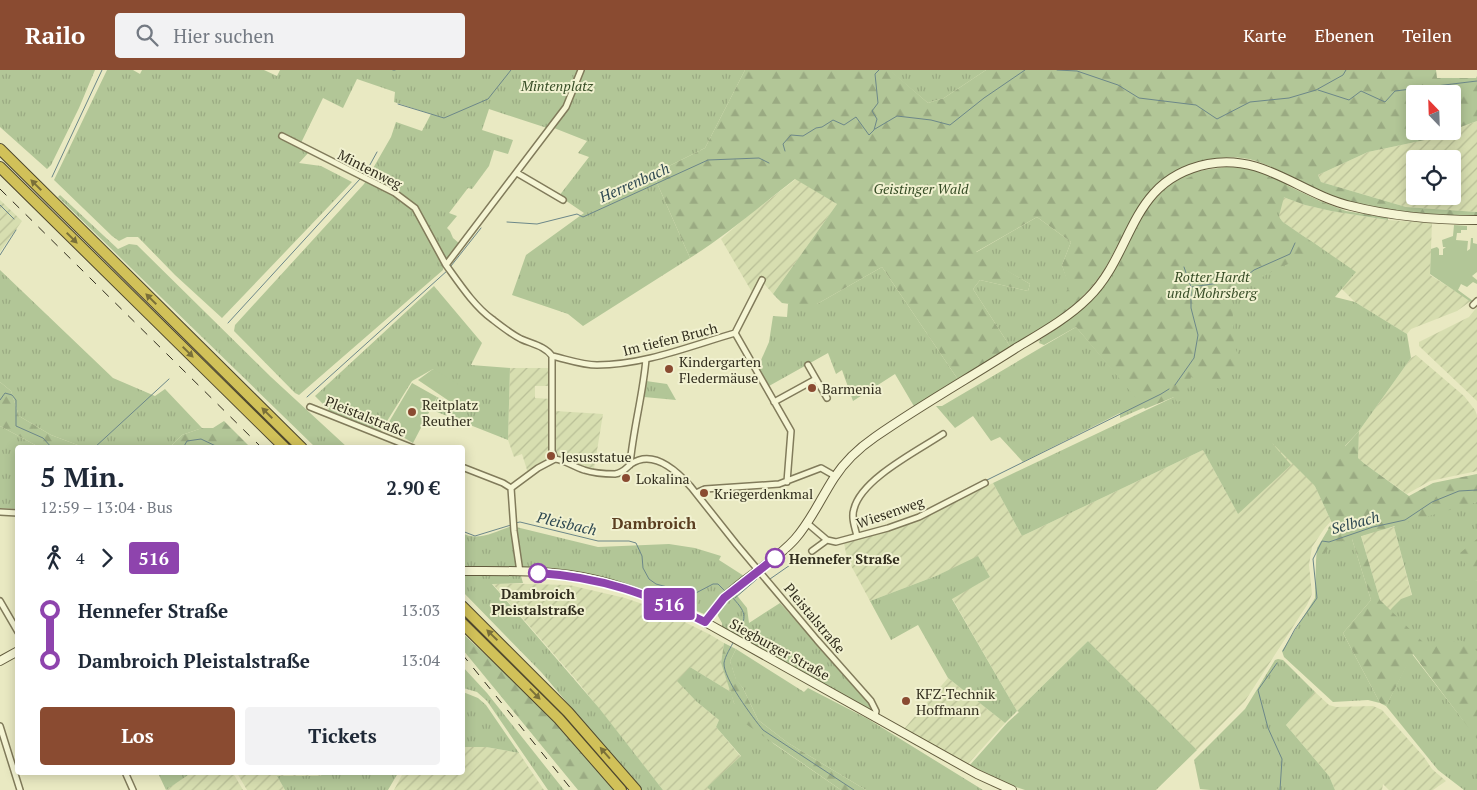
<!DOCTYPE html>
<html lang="de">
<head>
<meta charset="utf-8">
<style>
	:root { --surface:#fff; --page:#f2f2f3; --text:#1f2937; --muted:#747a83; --accent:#8a4b31 }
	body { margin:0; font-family:"PT Serif",serif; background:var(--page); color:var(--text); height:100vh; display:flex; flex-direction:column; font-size:19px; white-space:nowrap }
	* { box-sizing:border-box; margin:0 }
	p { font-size:16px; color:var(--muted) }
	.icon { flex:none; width:28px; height:28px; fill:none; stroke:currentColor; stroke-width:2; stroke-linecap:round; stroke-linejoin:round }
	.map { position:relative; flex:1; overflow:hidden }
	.details { position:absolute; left:15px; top:375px; width:450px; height:330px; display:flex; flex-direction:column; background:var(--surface); border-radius:5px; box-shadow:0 2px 12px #0003 }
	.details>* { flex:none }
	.badge { padding:0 10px; border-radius:4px; font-size:18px; line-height:32px }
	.needle { width:32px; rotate:337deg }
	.tools { position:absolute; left:1406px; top:15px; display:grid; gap:10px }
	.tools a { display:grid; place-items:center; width:55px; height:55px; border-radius:5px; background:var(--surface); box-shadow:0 2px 12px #0003; font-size:25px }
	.map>.badge { position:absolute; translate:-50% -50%; box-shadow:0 0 0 2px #fff }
	.legs { display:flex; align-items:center; gap:8px; height:55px; padding:0 25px; font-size:16px }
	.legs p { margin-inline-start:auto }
	.overview { display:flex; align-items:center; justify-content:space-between; height:85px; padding:0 25px }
	h1 { font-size:28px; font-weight:600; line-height:38px }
	.cta { display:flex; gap:10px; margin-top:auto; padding:10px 25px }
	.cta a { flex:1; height:58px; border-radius:5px; background:var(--accent); color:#fff; font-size:20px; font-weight:600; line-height:58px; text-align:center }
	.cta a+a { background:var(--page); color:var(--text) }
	ul { padding:0 25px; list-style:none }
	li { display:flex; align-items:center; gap:18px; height:50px; font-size:19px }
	li i { display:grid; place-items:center; width:8px; height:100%; margin:0 6px; background:currentColor }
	li i::after { content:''; width:12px; height:12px; margin:-6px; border:4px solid; border-radius:50%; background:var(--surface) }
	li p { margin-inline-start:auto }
	li:first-child i { background:linear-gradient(#0000 50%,currentColor 0) }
	li:last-child i { background:linear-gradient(currentColor 50%,#0000 0) }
	header { display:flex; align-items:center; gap:30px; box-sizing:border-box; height:70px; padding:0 25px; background:var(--accent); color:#fff }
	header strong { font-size:24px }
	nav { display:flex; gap:28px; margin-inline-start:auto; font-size:18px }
	.search { width:350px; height:45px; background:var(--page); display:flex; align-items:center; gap:12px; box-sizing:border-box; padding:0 18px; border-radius:5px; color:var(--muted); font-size:19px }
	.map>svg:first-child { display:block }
</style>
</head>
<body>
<header>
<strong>Railo</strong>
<div class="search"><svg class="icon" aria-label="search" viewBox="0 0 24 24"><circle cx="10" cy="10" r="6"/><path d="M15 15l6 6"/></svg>Hier suchen</div>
<nav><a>Karte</a><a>Ebenen</a><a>Teilen</a></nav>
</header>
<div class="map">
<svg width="1477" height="720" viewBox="0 0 1477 720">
	<defs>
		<pattern id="farmland-furrows" width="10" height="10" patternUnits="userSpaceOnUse" patternTransform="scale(1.25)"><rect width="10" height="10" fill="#d7deb0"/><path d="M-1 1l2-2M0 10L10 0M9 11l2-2" fill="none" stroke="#b9bf97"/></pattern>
		<pattern id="grass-tufts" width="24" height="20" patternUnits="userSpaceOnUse" patternTransform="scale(1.25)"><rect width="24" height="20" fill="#b2c697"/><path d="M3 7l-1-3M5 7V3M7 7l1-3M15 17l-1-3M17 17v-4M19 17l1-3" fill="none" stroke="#9aaa82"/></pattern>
		<pattern id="forest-firs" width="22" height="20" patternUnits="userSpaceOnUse" patternTransform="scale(1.25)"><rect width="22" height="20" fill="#b2c697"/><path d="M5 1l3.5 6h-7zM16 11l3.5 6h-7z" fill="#9aaa82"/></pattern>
	</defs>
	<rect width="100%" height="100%" fill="#e9e9c2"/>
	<path fill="url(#farmland-furrows)" fill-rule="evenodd" d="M1477,51V142L1406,137L1321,112L1318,105L1368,82L1425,70L1452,61ZM1415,89H1452V126H1415Z
		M796,109L837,134L773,224L761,210L753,224L721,169L744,149Z
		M1283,127L1305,135L1331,141L1388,150L1432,153L1430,205L1471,231L1457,241L1411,259L1407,264L1355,232L1341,218L1353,201L1283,152L1275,143Z
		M0,130L22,151L0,182Z
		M1477,237V331L1419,276V272L1469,247Z
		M1416,285L1464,326L1475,340L1477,345V401L1430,411L1407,424L1358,389L1359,361L1411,288Z
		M510,298H549L550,316H535V328L551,329L553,380L555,341L603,344L594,399L555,386L528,403L522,384L514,387L508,370Z
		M1220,319L1313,412L1331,451L1324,459L1312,477L1309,495L1312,524L1307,535L1245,631L1197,680L1088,571L1017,641L952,528L990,507L978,487L936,506L870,531L847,488L844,473L901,457L993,413L1022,466L1203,380L1238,444Z
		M1394,457L1412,527L1389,540L1380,530L1361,465L1377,460Z
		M492,513L569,515L625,528L660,540L709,564L724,573L721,593L731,622L690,597L697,632L719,650L716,657L741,687L707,717L710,720H663L578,612Z
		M948,608L1005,653L968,694L904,659Z
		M1315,622L1329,635L1336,637L1373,636L1382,640L1424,687L1432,699L1446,711L1433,720H1389L1383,714L1382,720H1335L1329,706L1286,655Z
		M463,677H486L519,683L544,720H394L403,703L462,702Z
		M191,702L233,703L243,720H166Z
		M237,703H326L320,706H277L285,720H247Z"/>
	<path fill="url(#grass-tufts)" d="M0,0H95L79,38L51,95L47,99L0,57Z
		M107,0H133L140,4L142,0H264L277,6L280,0H745L705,78L653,104L690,188L583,256L568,244L512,225L526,185L584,143L559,126L589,87L578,83L587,71L554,58H547L489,39L482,60L513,70L508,84L494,80L489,96L472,119L468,118L449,143L457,146L447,158L450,161L453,168L460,174L444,195L443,200L299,325L295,323L234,261L235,255L364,114L391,67L396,52L422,61L431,44L394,32L395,22L357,9L343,38L323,28L299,77L309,82L299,93L321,96L352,112L222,248L175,205L138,167H127L119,171L112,166L54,110Z
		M891,0H986L944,28L928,33L890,1Z
		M1226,97C1249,97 1267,103 1288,112L1279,146L1283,155L1311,171L1356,202L1335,227L1355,232L1407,264L1411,288L1359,361L1345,376L1347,378L1405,431L1466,434L1477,432V473L1474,511L1477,510V720H1464L1438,700L1386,636L1412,584L1463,650L1474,638L1381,549L1401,529L1412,525L1394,457H1395L1393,455L1352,469L1371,530L1343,563L1380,633L1368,630L1333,632L1284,587L1282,581L1315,528L1316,491H1319L1330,461L1328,458L1337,449L1318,419L1272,373L1291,395L1238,444L1203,380L1022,466L993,413L1174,327L1173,325L1120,348V343L1023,392L1000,367L991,371L973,346L955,358L936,336H942L1076,257L1119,307L1098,243L1037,272C1058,258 1081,244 1097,224C1127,186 1137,129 1185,106C1197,100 1212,99 1226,97Z
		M60,125L118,179L129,174L137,175L271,307L347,377H315L58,127Z
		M1037,147L1071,172L1062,195L1070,218L1037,258L1039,261L1011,278L973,219L980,210L1028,221L1030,214L975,183Z
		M882,197L959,311L930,326L915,338L895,304L853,331L842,300L836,304L828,283L769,316L758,297L769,272L773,246L787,247L788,234H817Z
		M0,200L113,308L155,326L165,319L202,358L182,365L170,377H83L51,365L19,346L11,321L0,312Z
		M434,216L482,273L471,295L510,298L508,370L432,340L437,327L458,337L433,299L412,311L379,364L330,341L315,326Z
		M646,311L667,314L676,330L644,327Z
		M0,356L39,377L18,378L17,439L0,438Z
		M512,456L598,477L669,474L695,478L721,486L719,490L744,506L722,525L704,544C665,528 626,512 585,503C545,495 503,497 463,498L462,463C478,472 496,461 512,456Z
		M978,486L990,507L952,529L1017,641L1088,571L1197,680L1156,720H1025L1007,714L970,695L1008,652L1019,642L1017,641L1005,653L948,608L918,555L891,570L870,531L936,506Z
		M463,506H521L523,513L492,514L599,638L663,720H641L542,603L463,522Z
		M735,523L747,538L749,553L780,533L873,637L871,641L722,557V553L718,546V542Z
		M736,579L804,622L808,618L868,649L983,720H866L788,673L758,650L743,618L736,610L730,591Z
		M1278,589L1283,590L1315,622L1286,655L1329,706L1335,720H1210L1200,719L1194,690L1245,639L1275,590Z
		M462,596L487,623L564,720H548L487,631L477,622L463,618Z
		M690,597L731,622L734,633L774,674L841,720H710L707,717L741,686L716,657L719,650L697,632L677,611Z
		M463,622L478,628L486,635L519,683L486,677H463Z
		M326,702H398V703L388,720H285L277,706H320Z
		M158,703H191L166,720Z"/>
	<path fill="url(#forest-firs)" d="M745,0H891V1L928,33L944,28L986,0H1436L1437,8H1476L1477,6V51L1453,60L1452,24H1415V61H1449L1425,70L1368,82L1318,105L1321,112L1406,137L1477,142V148C1439,148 1385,144 1349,132C1316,122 1288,102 1256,91C1223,80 1181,94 1157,116C1134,138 1123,166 1108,193C1091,223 1067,242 1039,261L1036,258L1069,218L1062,195L1071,172L1037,147L976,182L1030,214L1028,221L980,210L973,219L1011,278L959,311L882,197L817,234L804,236L782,233L773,224L837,134L795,109C760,136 727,165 690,188L653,104L705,78Z
		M1232,98L1259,102L1320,131L1346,141L1388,148V150L1331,141L1305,135L1283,127L1275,143L1283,152L1322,179L1310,186L1280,197L1232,224L1234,275L1241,292L1220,319L1191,307L1184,330L1177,332L1174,327L1145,339L1076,257L1044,275L1039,273L1040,270C1066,252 1094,234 1112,208C1118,199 1122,187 1127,177C1134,165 1140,148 1149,137C1172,110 1198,101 1232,98Z
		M0,312L11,321L19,346L51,365L83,377H39L0,356Z
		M224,351L250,377H170L182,365L202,358H213Z
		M1359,361L1358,389L1409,426L1433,413L1477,404V432L1361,466L1380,530L1429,578L1460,570L1477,581V669L1413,584L1386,636L1380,633L1343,563L1371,530L1352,469L1331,474L1319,492L1316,491L1317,478L1332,453L1313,412Z
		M1477,469V510L1474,512L1460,483Z
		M462,563L550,644L618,720H578L463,580Z
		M724,573L736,579L730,591L736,609L743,618L758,650L788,673L866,720H841L743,652L734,633L721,593Z"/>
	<path fill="#b2c697" d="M1454,155L1467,156V160H1461V163H1457L1456,170L1468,171L1467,181L1470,179L1471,168H1473V173L1477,174V202L1472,206L1477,210V214L1473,212L1467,217L1461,214L1458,220L1473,231L1471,232L1430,204L1431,179L1437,177L1439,179V185H1443V179L1446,177H1443L1442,170L1453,166Z
		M433,299L466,319L458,337L418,310Z
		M412,313L437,327L413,373L386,357Z"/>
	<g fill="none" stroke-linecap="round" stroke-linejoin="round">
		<path stroke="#6c8789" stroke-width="1" d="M393,0H395
			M1057,0L1077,1L1118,15L1139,28L1196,35L1217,49L1250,32L1289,28L1316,20L1343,5L1346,0
			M1318,20L1349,30L1361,21L1385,32L1395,21L1477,11
			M398,34L444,48L488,29L511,0
			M875,59L897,46L931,50L950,55L984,28L1025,0
			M785,81L783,74L791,65L803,66L816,58L822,57L833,50L844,55L856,47L869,65L874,60L877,49L872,41L878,33L875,4L879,0
			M366,102L377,82
			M52,107L102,0
			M0,135L14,149
			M507,152L537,154L577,144L583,147L708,90L759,88L769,93
			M0,185L16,160
			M451,196L481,158
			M1191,217L1241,210L1254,200L1290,184L1295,173
			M228,253L360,109
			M1175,315L1194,288L1198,265L1191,238V217L1184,197
			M307,327L448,200
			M0,330L5,323L12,325L16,330V356L43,368L52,378
			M94,378L169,309
			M183,378L187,371L201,369L220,378
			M987,410L1161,324L1169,319
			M515,453L520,452L598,471H629L636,473L642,486L643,498L649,509L656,514L694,524L713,514H718L726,522
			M462,461L475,466L511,455
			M770,509L793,493
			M731,526C746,542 748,546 737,565
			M735,528L757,509
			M734,571C731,577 725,586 724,593C723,608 753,648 763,660L854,720
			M1283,581L1295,559L1317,528L1313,489L1322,471L1329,472L1373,457L1405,450L1432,432L1459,421L1477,420
			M1277,593L1258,620L1268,658L1282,689L1280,720"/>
		<g stroke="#817b5b" stroke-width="8">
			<path id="street" d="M282,66L395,123L415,138L446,195
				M517,103L563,130
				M1473,235L1477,231
				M735,263L791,361L787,412
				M552,286C566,289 582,295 597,295C644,295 690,276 735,263L762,210
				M816,309L827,328
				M774,332L816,309L808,295
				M310,337L413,378
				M555,389L552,381V286C545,276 532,274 521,269C511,264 501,256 492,249C474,236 459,213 446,195L566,37L581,0
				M630,395C633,359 643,325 646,289
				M462,397L503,413L511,418
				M511,418L538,398L555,389C565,390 574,397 584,400C593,403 606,404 615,404C623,403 626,398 631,394C653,379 677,401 691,417L737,475L817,570L871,631L876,641L875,646
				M511,418L514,461L520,502
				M696,423L705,419L779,414L821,398L835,406
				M0,442L18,443
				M807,453L827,470L836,472L888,458L919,447L985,413
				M857,466C855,458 851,447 854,439C861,409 919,380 943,364
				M812,481L827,470
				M0,531L18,562
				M0,656L20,720
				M125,702L133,720"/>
		</g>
		<g stroke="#635c3e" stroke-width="10">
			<path id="secondary" d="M462,501C502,501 543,500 582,507C625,515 665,532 705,552L977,704L1012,720
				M705,552C714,540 722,528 734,519C754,502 777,489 795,469C811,451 821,428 834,408C845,391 859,378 875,367C921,335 969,308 1016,278C1041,263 1068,248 1088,228C1135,182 1128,110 1208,94C1263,83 1300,124 1351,136C1391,146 1435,150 1477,150
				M0,591L18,581"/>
		</g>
		<g stroke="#4f482f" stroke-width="12">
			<path id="highway" d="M0,79L302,378
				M0,97L285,378
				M462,536L568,642L636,720
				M462,553L559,649L621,720"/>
		</g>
		<use href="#street" stroke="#f5f5d4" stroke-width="5"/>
		<use href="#secondary" stroke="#f5f5d4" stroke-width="8"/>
		<use href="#highway" stroke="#d1c159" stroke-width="10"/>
		<path stroke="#322e1e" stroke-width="1" stroke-dasharray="9 9" stroke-linecap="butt" d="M0,119L262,378
			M462,584L572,720"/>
	</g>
	<defs><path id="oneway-solid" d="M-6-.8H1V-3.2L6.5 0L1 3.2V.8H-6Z" transform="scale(1.25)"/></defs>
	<g fill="#7a7039">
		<use href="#oneway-solid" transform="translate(36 115) rotate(-135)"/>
		<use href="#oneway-solid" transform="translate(72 168) rotate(45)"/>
		<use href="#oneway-solid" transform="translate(151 229) rotate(-135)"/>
		<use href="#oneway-solid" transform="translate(188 282) rotate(45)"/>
		<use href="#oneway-solid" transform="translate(267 343) rotate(-135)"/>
		<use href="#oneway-solid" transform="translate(492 565) rotate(-136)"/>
		<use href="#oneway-solid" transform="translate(535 624) rotate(46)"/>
		<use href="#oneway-solid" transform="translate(605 683) rotate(-131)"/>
	</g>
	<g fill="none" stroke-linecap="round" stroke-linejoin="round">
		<g stroke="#fff" stroke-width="11">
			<path id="line-1" d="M538,503C601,507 649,524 705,552L724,528L775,488"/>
		</g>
		<use href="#line-1" stroke="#8e44ad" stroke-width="8"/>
	</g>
	<g fill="#8a4b31" stroke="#f1f1d0" stroke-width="2">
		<circle cx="669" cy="299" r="5"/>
		<circle cx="812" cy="318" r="5"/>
		<circle cx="412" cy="342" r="5"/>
		<circle cx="551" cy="386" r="5"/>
		<circle cx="626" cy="408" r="5"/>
		<circle cx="704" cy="423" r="5"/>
		<circle cx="906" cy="631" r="5"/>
	</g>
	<g fill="#fff" stroke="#8e44ad" stroke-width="2.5">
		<circle cx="775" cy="488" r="9"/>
		<circle cx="538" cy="503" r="9"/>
	</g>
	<g text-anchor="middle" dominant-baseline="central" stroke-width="4" stroke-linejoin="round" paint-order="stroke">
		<g font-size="14" font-style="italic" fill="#374d26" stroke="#f1f1d0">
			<text x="557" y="15">Mintenplatz</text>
			<text x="921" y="118">Geistinger Wald</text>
			<text x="1212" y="206">Rotter Hardt<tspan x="1212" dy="16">und Mohrsberg</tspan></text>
		</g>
		<g font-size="14" fill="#322e1e" stroke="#f1f1d0">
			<text transform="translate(370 99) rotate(27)">Mintenweg</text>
			<text transform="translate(670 269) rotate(-14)">Im tiefen Bruch</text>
			<text transform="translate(366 346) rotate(22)">Pleistalstraße</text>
			<text transform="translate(890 442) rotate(-19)">Wiesenweg</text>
			<text transform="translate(815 548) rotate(50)">Pleistalstraße</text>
			<text transform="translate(780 579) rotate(29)">Siegburger Straße</text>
		</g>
		<g font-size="14" fill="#322e1e" stroke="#f1f1d0" text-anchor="start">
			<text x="679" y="291">Kindergarten<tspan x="679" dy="16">Fledermäuse</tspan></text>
			<text x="822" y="318">Barmenia</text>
			<text x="422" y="334">Reitplatz<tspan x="422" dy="16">Reuther</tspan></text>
			<text x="561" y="386">Jesusstatue</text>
			<text x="636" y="408">Lokalina</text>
			<text x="714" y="423">Kriegerdenkmal</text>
			<text x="916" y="623">KFZ-Technik<tspan x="916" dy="16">Hoffmann</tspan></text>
		</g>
		<g font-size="14" font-weight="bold" fill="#322e1e" stroke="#f1f1d0" text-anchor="start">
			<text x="789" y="488">Hennefer Straße</text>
			<text x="538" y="523" text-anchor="middle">Dambroich<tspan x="538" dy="16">Pleistalstraße</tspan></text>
		</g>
		<g font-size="15" font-style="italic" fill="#2e4851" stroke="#f1f1d0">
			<text transform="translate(634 112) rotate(-24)">Herrenbach</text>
			<text transform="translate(1355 452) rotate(-15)">Selbach</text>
			<text transform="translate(567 453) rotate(13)">Pleisbach</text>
		</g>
		<g font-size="16" font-weight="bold" fill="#5b3f21" stroke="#f1f1d0">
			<text x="654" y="453">Dambroich</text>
		</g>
	</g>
</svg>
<div class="tools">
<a><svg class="needle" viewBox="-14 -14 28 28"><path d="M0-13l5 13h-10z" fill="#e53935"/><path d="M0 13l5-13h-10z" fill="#747a83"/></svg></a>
<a><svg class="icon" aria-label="locate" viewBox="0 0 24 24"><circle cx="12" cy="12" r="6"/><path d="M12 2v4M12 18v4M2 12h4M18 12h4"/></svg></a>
</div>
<b class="badge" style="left:669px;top:534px;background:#8e44ad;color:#fff">516</b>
<section class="details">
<div class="overview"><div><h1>5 Min.</h1><p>12:59 – 13:04 · Bus</p></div><b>2.90 €</b></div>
<div class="legs"><svg class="icon" aria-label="walk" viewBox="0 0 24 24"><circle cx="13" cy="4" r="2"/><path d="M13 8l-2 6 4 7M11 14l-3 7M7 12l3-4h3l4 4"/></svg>4<svg class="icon" aria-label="forward" viewBox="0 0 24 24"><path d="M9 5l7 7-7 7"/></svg><b class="badge" style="background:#8e44ad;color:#fff">516</b></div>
<ul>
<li><i style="color:#8e44ad"></i><b>Hennefer Straße</b><p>13:03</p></li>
<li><i style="color:#8e44ad"></i><b>Dambroich Pleistalstraße</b><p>13:04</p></li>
</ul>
<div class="cta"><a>Los</a><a>Tickets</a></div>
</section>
</div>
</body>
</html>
